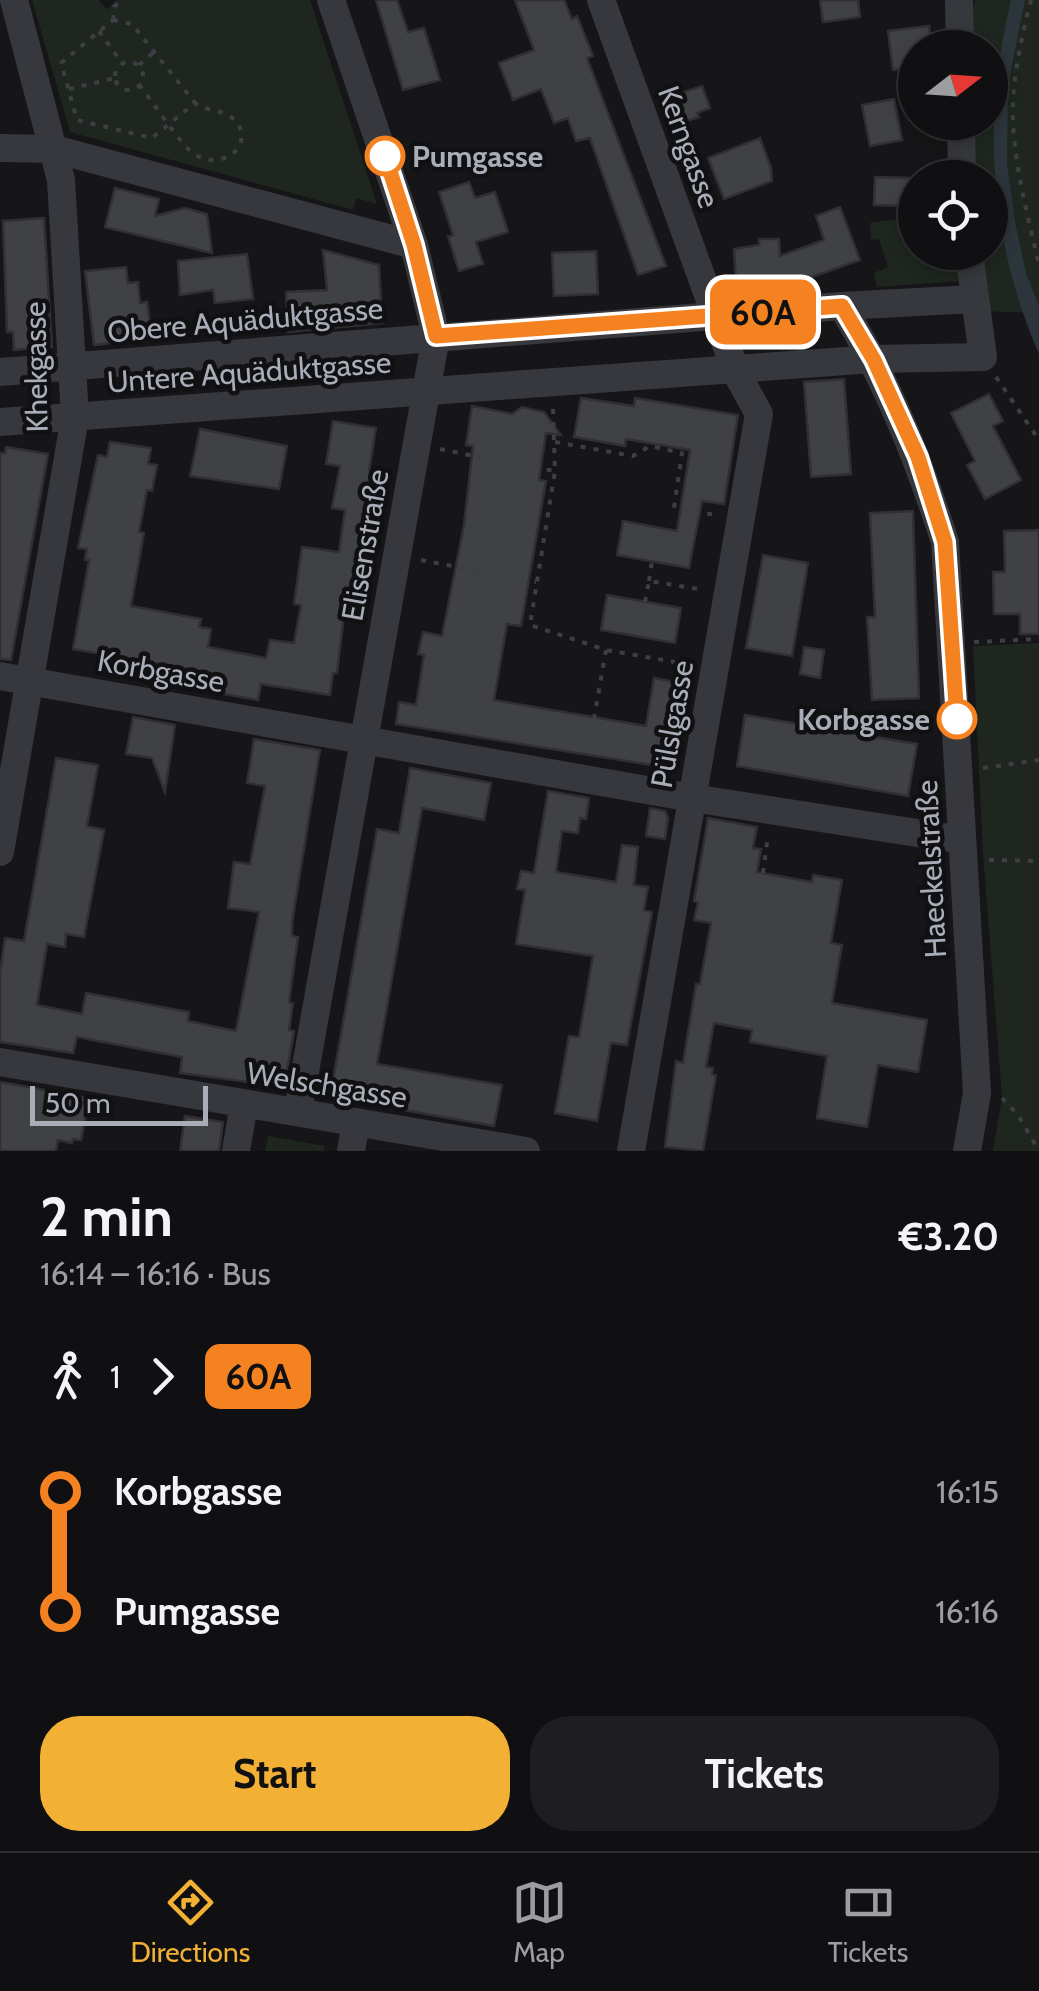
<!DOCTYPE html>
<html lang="en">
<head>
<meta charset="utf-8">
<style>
	:root { --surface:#101012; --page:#1e1e20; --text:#f1f3f6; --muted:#9c9d9f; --line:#303032; --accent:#f2b134 }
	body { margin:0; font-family:Cabin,sans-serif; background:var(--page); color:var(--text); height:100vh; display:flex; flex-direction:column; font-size:38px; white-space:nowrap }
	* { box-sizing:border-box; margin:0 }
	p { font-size:32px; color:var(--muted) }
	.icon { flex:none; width:55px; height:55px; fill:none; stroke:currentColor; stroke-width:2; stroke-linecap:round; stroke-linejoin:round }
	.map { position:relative; height:1151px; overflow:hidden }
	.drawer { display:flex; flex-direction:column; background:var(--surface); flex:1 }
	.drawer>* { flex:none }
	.badge { padding:0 20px; border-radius:15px; font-size:35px; line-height:65px }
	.needle { width:65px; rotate:73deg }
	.controls { position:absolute; left:898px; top:30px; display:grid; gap:20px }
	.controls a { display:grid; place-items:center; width:110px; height:110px; border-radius:50%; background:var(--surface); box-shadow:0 5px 15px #0003,0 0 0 2px var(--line); font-size:50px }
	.scale { position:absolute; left:30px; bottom:25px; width:178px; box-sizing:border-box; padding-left:10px; border:5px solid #a8adb8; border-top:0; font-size:28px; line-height:35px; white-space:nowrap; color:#a8adb8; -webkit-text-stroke:8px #111113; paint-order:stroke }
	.map>.badge { position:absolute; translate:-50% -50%; box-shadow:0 0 0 5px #fff }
	.legs { display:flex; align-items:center; gap:15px; height:110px; padding:0 40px; font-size:32px }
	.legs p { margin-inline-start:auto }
	.head { display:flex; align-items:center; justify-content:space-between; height:170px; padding:0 40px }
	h1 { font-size:55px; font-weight:700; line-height:75px }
	.action { display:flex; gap:20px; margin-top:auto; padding:20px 40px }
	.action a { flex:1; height:115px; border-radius:40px; background:var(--accent); color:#111; font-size:40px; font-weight:700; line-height:115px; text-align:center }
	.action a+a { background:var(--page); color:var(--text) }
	ul { padding:0 40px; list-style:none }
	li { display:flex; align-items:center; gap:35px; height:120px; font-size:38px }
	li i { display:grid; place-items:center; width:15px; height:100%; margin:0 12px; background:currentColor }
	li i::after { content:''; width:25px; height:25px; margin:-12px; border:8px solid; border-radius:50%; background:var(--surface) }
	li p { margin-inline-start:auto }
	li:first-child i { background:linear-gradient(#0000 50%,currentColor 0) }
	li:last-child i { background:linear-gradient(currentColor 50%,#0000 0) }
	.menu { display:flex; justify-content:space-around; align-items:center; height:140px; border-top:2px solid var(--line); background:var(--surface); font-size:28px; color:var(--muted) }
	.menu a { display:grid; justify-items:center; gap:5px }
	.menu .current { color:var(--accent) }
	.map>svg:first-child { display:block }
</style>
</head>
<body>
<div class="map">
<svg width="1039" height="1151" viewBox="0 0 1039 1151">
	<rect width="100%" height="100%" fill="#161618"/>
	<path fill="#1e261f" d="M32,0H98L107,9L117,0H310L377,204L356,198L353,210L70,132Z
		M975,0H1039V313L976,311L970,253L990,252V178H964L967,123L990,122V48L970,47L971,17Z
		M915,216V252L961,253L963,281L877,287L874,273L888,267L879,239L871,240L870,223Z
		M1039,643V1151H993L1002,1098L983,853L973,646Z
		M268,1136L325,1146L324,1151H265Z"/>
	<path fill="#2c353c" d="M1011,0H1025L1008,85L1007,163L1015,222L1026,273L1039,306V354C989,239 982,121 1011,0Z"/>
	<path fill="#404145" stroke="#303034" stroke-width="2.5" d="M376,0H397L408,32L424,28L440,80L403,90Z
		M515,0H564L572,19L577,16L593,56L587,58L666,266L638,275L590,138L576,141L568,118L554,123L541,89L513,100L499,63L534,50Z
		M820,0H858L860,17L823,22Z
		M929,26L932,48H915V68L893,70L888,31Z
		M702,86L710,108L697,113L699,117L678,124L676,120L671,122L663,99Z
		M894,99L902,140L870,146L862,105Z
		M760,138L771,168L772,181L724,199L708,158Z
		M875,177L912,178L911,206L874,205Z
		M469,182L475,198L495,192L508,232L476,242L483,264L459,271L448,236L453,235L439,192Z
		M115,188L159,199L155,216L185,208L207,214L212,253L105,227Z
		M840,207L860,260L806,279L736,283L734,249L759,245V239H779L780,256L824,240L816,216Z
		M44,218L52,347L14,350L13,332H7L3,221Z
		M323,250L379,265L382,323L288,332L286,292L327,290Z
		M596,251L598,294L554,296L552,253Z
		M247,254L253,299L215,303L213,290L180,295L178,261Z
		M126,267L128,283L138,282L140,303L147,302L152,338L94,345L85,271Z
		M844,379L851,474L811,477L804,382Z
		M989,394L1003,421L993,426L1021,480L985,499L967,465L975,461L951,413Z
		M581,398L634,406L635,398L738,415L724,504L702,501L689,568L617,555L623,521L677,531L690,450L626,439L625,446L574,437Z
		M472,406L512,414L522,407L544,412L561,435L546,433L539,480L546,481L521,626L507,624L494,700L646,726L654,678L692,685L677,769L396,724L399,702L416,705L424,655L418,654L423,632L442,636L464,525L473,446L466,445Z
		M333,421L376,428L369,471L384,473L369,570L355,568L348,606H345L337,673H333L330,695L261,684L258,700L201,690L204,672L73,649L89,560H85L87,549L78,548L98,455L107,457L110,442L151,448L148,464L157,465L152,491L147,490L139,532L144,533L131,606L201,619L199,627L211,629L208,647L266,658L270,640L294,643L301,605L294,604L302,547L339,552L345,510L332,508L340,466L326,464Z
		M200,429L287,446L279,489L190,476Z
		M6,447L48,454L11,660L0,659V453H5Z
		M913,511L919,698L872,700L867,617H875L870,513Z
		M1039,530V634H1020V614H994L993,572H1005L1004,531Z
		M763,555L808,563L792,656L746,648Z
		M607,595L681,608L675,643L601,630Z
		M804,647L824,650L820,678L800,674Z
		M745,715L917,744L908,796L737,766Z
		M133,717L175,725L165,792L152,758L126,754Z
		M254,739L320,750L292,923V936L298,937L289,1002L293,1003L289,1030L294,1031L285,1082L278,1086L180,1073L182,1057L77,1037L73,1053L0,1042V973L5,938L24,941L56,758L98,765L87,826L104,830L84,937L66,934L65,947L47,944L37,1005L82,1014L86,993L189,1012L188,1021L236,1031L259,912L228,908L234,862L250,864L265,786L247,783Z
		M410,768L491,783L484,820L422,808L377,1064L502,1085L494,1126L330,1097L377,829L399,833Z
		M548,791L589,798L586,819L580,818L578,833L562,831L556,872L616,882L622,845L638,847L634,885L648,887L644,910L652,912L627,1045L611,1043L597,1121L555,1113L569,1036L579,1037L593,956L516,944L525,890L517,889L521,871L534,873Z
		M650,808L665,811L668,818L665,839L646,836Z
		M708,818L757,827L753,848L761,849L757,872L812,882L813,875L842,880L831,943L842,945L832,1003L927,1020L918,1072L878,1065L867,1127L817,1118L827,1056L750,1042L752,1030L714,1023L706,1067L713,1068L712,1074L716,1075L703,1151L665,1147L676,1061L683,1063L696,984H700L711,923L694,920L698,902L694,901Z
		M0,1082L89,1098L81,1140L73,1139L72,1143L58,1140L56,1151H0Z
		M185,1116L223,1122L219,1151H180Z"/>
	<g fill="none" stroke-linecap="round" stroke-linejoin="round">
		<path stroke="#3d3f44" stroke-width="4" stroke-dasharray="5 8" stroke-linecap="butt" d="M1031,0C1021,39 1011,84 1013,124C1016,172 1028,218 1039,264
			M113,20L132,24L195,103L152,138L77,120L61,63Z
			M113,20L114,7L121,0
			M99,31L122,63
			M115 76a14 14 0 1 1 28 0a14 14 0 1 1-28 0Z
			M139,65L154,52
			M139,85C152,100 180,144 193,153C222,175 261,141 231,117C220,109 205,111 195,103
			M69,89L115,78
			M996,377L1039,440
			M553,409L555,471L530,625L606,650L692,665
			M555,442L633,456L650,446L682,453L674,508L716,515
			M440,449L493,460
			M521,465L555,471
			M421,560L484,572
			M496,575L536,582
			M649,581L652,561
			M645,602L649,581L704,590
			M974,642L1039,639
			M594,719L606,650
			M983,768L1039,760
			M989,860L1039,861
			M763,873L768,835
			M1002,1098L1018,1115L1039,1151"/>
		<path stroke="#37383d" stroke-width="28" d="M601,0L736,372L759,414L631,1151
			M959,0L960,48
			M961,122L962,178
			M0,148L54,149L414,245
			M842,306C887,381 918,458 945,542L977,1093L967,1151
			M0,372L842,306L974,299
			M0,422L874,359L983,357L969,252
			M0,676L692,798L962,840
			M0,852L75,417L61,180L14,0
			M0,1062L526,1151
			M298,1111L436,336L414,245L331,0
			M236,1151L244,1104
			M351,1151L356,1122"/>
	</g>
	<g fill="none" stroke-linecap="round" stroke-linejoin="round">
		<g stroke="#fff" stroke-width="22">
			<path id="line-1" d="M385,156L414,245L436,336L842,306L874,360L918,457L945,542L957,719"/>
		</g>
		<use href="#line-1" stroke="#f58220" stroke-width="15"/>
	</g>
	<g fill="#fff" stroke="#f58220" stroke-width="5">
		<circle cx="385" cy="156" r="18"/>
		<circle cx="957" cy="719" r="18"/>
	</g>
	<g text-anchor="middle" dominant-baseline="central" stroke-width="9" stroke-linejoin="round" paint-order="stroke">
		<g font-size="30" fill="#a8adb8" stroke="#111113">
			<text transform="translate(689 147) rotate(70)">Kerngasse</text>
			<text transform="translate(245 320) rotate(-5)">Obere Aquäduktgasse</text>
			<text transform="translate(36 367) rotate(-91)">Khekgasse</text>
			<text transform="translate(249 372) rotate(-4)">Untere Aquäduktgasse</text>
			<text transform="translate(365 545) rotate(-80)">Elisenstraße</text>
			<text transform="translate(161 671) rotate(10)">Korbgasse</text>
			<text transform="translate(672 724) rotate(-80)">Pülslgasse</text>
			<text transform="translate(931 869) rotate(-93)">Haeckelstraße</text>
			<text transform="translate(327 1085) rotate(9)">Welschgasse</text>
		</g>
		<g font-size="30" font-weight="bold" fill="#a8adb8" stroke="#111113" text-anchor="start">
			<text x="412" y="156">Pumgasse</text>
			<text x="930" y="719" text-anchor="end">Korbgasse</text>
		</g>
	</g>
</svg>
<div class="controls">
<a><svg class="needle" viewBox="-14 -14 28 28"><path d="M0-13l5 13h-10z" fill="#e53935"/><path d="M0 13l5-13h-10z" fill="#9c9d9f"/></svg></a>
<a><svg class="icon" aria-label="locate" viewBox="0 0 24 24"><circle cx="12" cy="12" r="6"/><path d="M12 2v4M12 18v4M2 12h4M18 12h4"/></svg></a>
</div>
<div class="scale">50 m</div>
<b class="badge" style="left:763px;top:312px;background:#f58220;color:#111">60A</b>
</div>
<section class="drawer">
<div class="head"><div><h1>2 min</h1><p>16:14 – 16:16 · Bus</p></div><b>€3.20</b></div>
<div class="legs"><svg class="icon" aria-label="walk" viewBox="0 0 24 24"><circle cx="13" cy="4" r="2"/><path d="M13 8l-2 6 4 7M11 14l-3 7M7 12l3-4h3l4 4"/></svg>1<svg class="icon" aria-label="forward" viewBox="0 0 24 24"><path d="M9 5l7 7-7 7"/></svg><b class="badge" style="background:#f58220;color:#111">60A</b></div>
<ul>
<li><i style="color:#f58220"></i><b>Korbgasse</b><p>16:15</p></li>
<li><i style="color:#f58220"></i><b>Pumgasse</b><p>16:16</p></li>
</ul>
<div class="action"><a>Start</a><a>Tickets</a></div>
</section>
<nav class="menu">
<a class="current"><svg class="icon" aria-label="directions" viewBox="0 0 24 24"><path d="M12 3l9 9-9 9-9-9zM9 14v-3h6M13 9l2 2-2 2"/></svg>Directions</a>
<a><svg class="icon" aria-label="map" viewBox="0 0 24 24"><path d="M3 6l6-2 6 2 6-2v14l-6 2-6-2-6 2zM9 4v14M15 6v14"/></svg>Map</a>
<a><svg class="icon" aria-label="tickets" viewBox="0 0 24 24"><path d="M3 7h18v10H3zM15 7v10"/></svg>Tickets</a>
</nav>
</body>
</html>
